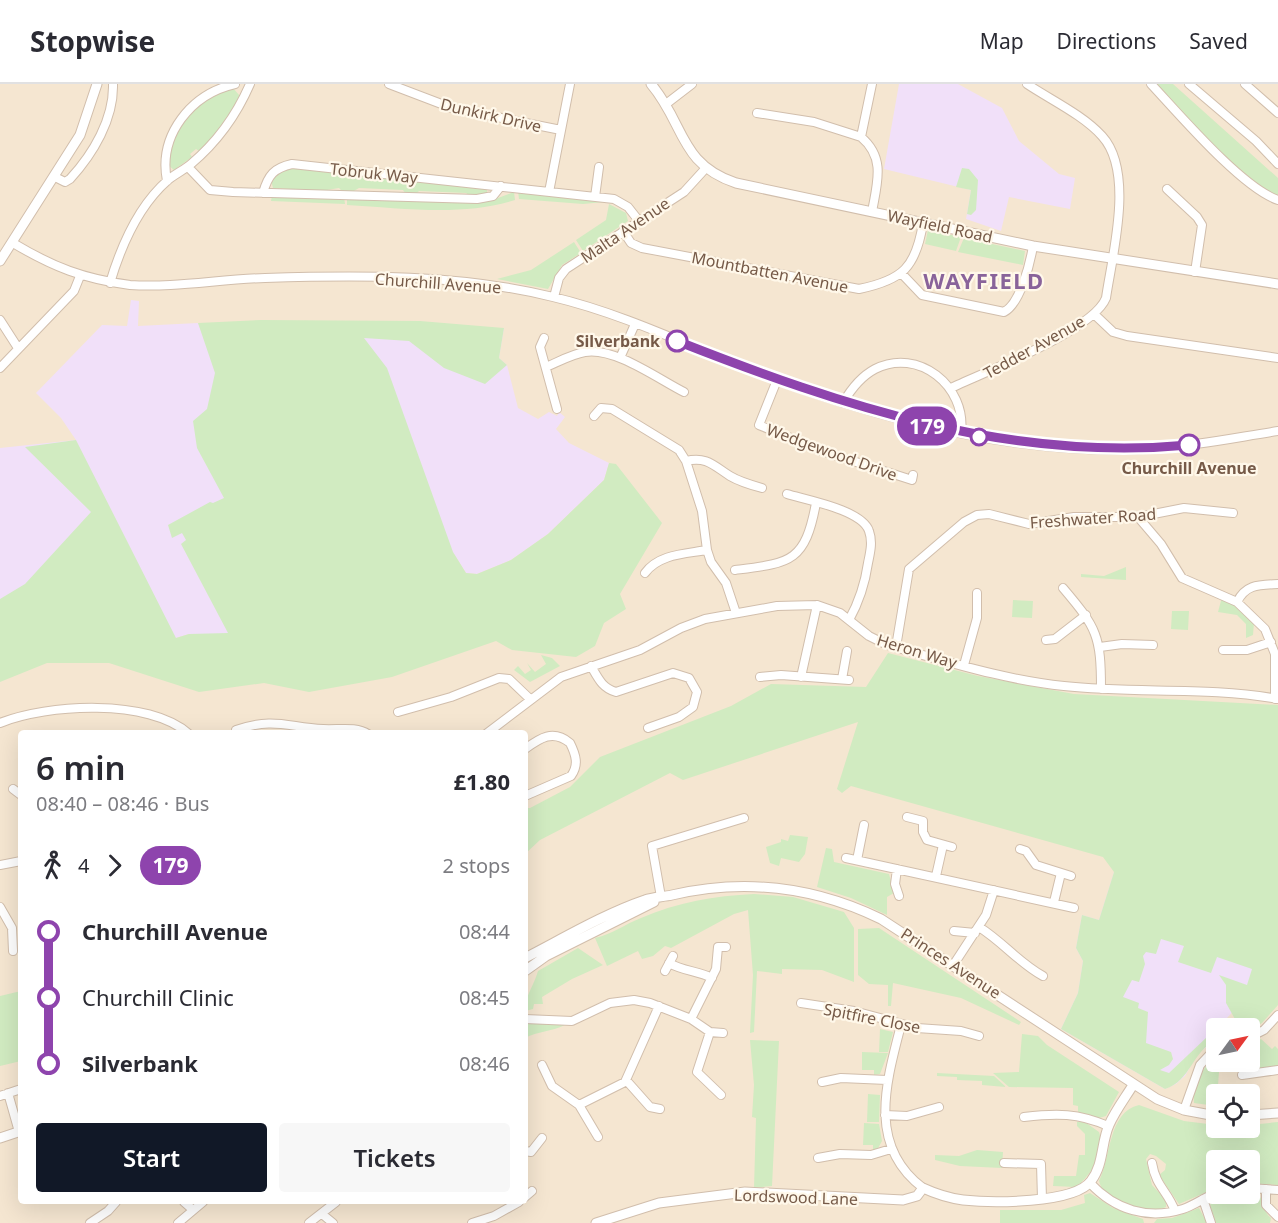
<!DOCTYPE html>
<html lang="en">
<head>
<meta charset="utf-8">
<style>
	:root { --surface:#fff; --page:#f7f7f7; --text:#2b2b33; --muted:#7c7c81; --line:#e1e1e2; --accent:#111827 }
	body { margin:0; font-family:"Noto Sans",sans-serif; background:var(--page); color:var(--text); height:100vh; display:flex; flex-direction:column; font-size:22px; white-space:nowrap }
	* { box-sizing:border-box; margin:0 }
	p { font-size:20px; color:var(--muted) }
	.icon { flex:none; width:33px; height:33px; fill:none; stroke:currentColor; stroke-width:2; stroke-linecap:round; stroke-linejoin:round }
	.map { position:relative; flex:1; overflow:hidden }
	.sheet { position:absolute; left:18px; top:646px; width:510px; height:474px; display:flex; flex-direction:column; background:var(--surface); border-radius:6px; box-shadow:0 6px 24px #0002 }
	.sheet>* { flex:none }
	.badge { padding:0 12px; border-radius:20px; font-size:21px; line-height:39px }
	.needle { width:39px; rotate:57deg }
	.tools { position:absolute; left:1206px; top:934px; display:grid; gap:12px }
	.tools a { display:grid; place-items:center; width:54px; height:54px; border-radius:6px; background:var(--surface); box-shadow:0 6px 24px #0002; font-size:30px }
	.map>.badge { position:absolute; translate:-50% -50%; box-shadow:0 0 0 3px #fff }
	.legs { display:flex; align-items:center; gap:9px; height:66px; padding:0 18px; font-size:20px }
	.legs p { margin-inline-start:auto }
	.overview { display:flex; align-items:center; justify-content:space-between; height:102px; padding:0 18px }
	h1 { font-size:33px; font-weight:600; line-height:45px }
	.primary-button { display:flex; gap:12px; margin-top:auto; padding:12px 18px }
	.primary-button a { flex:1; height:69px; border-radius:6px; background:var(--accent); color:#fff; font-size:24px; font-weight:600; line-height:69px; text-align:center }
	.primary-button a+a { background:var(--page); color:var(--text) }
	ul { padding:0 18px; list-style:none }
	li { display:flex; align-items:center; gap:21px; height:66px; font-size:22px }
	li i { display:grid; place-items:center; width:9px; height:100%; margin:0 8px; background:currentColor }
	li i::after { content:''; width:15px; height:15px; margin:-8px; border:4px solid; border-radius:50%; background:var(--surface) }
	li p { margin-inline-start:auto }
	li:first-child i { background:linear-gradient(#0000 50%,currentColor 0) }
	li:last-child i { background:linear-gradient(currentColor 50%,#0000 0) }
	header { display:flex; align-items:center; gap:36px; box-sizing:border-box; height:84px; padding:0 30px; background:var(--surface); border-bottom:2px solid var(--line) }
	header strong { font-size:28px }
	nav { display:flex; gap:33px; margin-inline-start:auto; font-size:21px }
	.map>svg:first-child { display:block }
</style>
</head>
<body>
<header>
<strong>Stopwise</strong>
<nav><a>Map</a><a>Directions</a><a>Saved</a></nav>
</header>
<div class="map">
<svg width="1278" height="1139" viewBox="0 0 1278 1139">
	<rect width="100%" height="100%" fill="#fdf4e3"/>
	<path fill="#f5e6d1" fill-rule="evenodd" d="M0,0H1278V1139H0ZM21,650H525V1118H21ZM1216,945H1250V978H1216ZM1216,1011H1250V1044H1216ZM1216,1077H1250V1110H1216Z"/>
	<path fill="#f1e0f9" d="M899,0H958L1002,24L1019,57L1059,90L1075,94L1070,125L1009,113L1001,147L966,135L971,106L884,85Z
		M131,216L139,217L138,242L198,239L207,262L504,244L499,274L507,281L518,324L538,335L549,328L557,332L559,328L565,333L556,345L569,359L609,379L604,396L548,450L511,476L477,490L466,489L454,470L274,559L189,550L176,554L0,576V364L76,356L61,334L36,309L102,241L127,242Z
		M1114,788L1278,880L1226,935L1230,945H1216V956L1198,969L1185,992L1176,1000L1165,1005L1061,945L1078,909L1083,877L1076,864L1082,831L1099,836Z"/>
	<path fill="#d1ebc1" d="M1157,0H1173L1278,94V113C1231,86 1193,39 1157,0Z
		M232,3L240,12V17L217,49L199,67L196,65L190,70L192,73L174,86L167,80C167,59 184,30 201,18C210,12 222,8 232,3Z
		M289,83L487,105V111L470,112L466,109L419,107L416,110L405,109L403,106L359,104L352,108L342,107L339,104L321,107L273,104L271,96L273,90Z
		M962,84L969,85L978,96L976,126L971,131L967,130L971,106L956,103Z
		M518,107L603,117L604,118L583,120L519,115Z
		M514,108L515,116C463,133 402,124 347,121V113L490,117Z
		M272,111L344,113L345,120L271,117Z
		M609,120L626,129L628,137L583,167L576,156L606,136Z
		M928,146L961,153L956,167L925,160Z
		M964,154L1025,167L1023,181L958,168Z
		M574,158L581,169L562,181L548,205L497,195L531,186Z
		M261,236L420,237L504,244L499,274L507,281L485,300L444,284L409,257L364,254L387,284L453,468L466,489L477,490L511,476L548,450L604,396L609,379L616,380L662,439L620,510L626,525L604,539L595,562L576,573L512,566L496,557L392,593L309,608L264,599L199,608L109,579H47L0,598V515L25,500L91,428L25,363L76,356L176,554L189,550L228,549L181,460L186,456L182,449L172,454L168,441L210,418L213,419L224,414L197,364L193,337L207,325L215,289L198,239Z
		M1126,483V496L1081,493V490L1104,492Z
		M1222,513L1235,520L1254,539L1253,551L1246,554V540L1237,531L1218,528Z
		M1013,516L1033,517L1032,534L1012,533Z
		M1172,527H1189L1188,546L1171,545Z
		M888,569L978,592L1074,610L1278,621V921L1262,939L1250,946L1240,944L1226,919V901L1219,891L1247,901L1252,885L1217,873L1211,889L1178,878L1184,862L1161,855L1156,870L1146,868L1143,872L1145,880L1139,898L1132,896L1123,913L1139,919L1138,924L1148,928L1146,959L1171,968L1173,975L1169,981L1160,986L1169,989L1226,935L1230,945H1216V956C1192,967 1191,997 1165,1005L1061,945L1078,909L1083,877L1076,864L1082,831L1099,836L1114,788L1103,773L851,702L842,709L837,705L858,638L683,696L670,689L540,756L525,770V724H530L570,703L600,673L731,622L771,600L866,603Z
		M541,571L552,574L560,582L530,598L514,586L518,582L525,590L531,586L527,579L535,588L546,580Z
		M790,751L808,753L805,770L799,778L781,774L779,782L770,779L766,763L781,758V755L788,757Z
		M826,764L832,765L834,778L889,790L894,809L887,813V831L851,814L817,803Z
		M754,810L793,813L844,828L854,844V898L822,886L782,885V890L757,887L754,948L750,949L753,891L748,826L734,830L671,864L665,862L653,872L642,875L638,867L607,882L595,854C613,850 625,840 641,834C678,818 714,812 754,810Z
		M879,844L1021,938L1019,941L961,914L893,899L891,922H888V901L869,900L858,891V845Z
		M578,864L603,881L572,895L542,913L543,920H534L533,925L525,927C525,911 534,902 538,887Z
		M21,907V977L0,982V912Z
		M537,937L565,941C551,948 538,947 525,954V940Z
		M880,945L893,948L888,968H879Z
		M1022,950L1038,952L1047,961L1119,1008L1106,1032L1099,1034L1078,1028V1022L1073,1021V1004L1009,1003L993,989L1019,988Z
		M1261,955L1272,965L1275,962L1278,965V983L1251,986L1250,961Z
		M750,956L779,957L772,1102L754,1104L756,1034L752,1033L754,1001Z
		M862,968L888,969L880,990L874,991V986H862Z
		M1216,971L1219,988L1218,1001H1220L1221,1007L1238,1004L1239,1011H1216V1022L1194,1019C1192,1003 1204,981 1216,971Z
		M937,989L994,992L1006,1003L982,1001V997L957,996V993L937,992Z
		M868,1010L880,1011L879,1038H867Z
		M1139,1021L1184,1037L1216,1041V1044H1250V1041L1278,1038V1101L1250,1099V1077H1232L1228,1070L1213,1072L1210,1077L1211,1082L1216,1085V1104L1179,1120L1159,1091L1165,1086L1166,1080L1156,1072L1150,1070L1146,1075L1152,1101L1166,1116V1123C1149,1131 1103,1118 1099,1097C1111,1073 1108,1028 1139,1021Z
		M1077,1038H1085L1099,1048C1106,1068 1091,1091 1076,1103L1053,1102L1054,1092H1076L1079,1071H1085V1050L1077,1042Z
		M864,1039L879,1040L882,1057L877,1066L873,1067V1061H863Z
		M977,1066L1003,1068L1002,1084L960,1082L935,1076V1071L959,1072Z
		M1090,1109L1113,1124L1143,1135L1144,1139H1000V1126H1061L1085,1119L1084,1111Z
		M1257,1109C1264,1115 1262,1127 1271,1134L1270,1139H1216L1210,1121L1213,1115L1230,1110Z
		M1199,1124L1207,1139H1154L1157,1135L1172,1134Z"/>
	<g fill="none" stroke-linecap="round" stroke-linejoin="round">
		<g stroke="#d1beac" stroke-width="10">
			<path id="minor" d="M389,0L452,24L561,46
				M872,0L861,53C886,74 877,99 872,128
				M1151,0C1179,30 1242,104 1278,116
				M1189,0L1256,57L1278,80
				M1245,0L1278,29
				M666,20L692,0
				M757,29L814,38L861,53
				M188,83L210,106L233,108L477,115L493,112L501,102
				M55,93L65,98L70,95C93,70 114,35 113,0
				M167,97C158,51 191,10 235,0
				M1167,105L1197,133L1202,141L1195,188
				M549,108L570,0
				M263,109C268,91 274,84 292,80L614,115L628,123L639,137
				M595,113L599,83
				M623,147L631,159L642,164L859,205C903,196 916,183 923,139
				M13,159C53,183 84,195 130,201C174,204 221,195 265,194C360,191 460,190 553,213C629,231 701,268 774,295C897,340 1030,374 1161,364C1200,361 1239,353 1278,347
				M902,190L922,211L1004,228C1020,220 1030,180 1033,162
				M110,199C121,162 138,122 168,96C175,90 184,86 191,80C216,59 237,30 250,0
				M554,213L559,194L566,185L684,108L705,85
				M1094,230L1113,248L1127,252L1278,274
				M0,236L18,264
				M544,254L540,263L557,325
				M620,274L635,240
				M546,283C558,278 572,270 585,268C615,263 658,295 684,308
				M0,284L74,207L80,192
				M777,296L759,341L825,368L912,396L913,391
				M951,304C984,288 1093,247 1106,214C1112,172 1135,88 1102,52C1083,31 1051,16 1027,0
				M843,319C851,305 860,293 875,285C918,263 967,302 961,349
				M594,332L601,324L612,325L679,366L686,377L702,427L707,466L711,478L726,499L736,529
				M686,377C707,372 714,382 730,392C740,398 751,401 762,404
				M787,410C807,416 862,426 869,447C873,458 870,469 868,479C865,500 859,518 849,536
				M1138,433L1161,460L1182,494L1237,518L1265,545L1275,570V615
				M735,486C790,479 805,479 816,419
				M645,489C659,470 685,470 707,466
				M1063,504C1097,544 1101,552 1101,605
				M1237,518C1246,500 1259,501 1278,500
				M1046,556L1055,555L1086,531
				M896,563L909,485L964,438L977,431L989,430L1029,440L1074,433H1138L1184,424L1233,429
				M1100,563L1122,560L1153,561
				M1223,566H1247L1271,558
				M964,581L977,534V509
				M591,582C598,594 602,604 616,608L673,589L689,594L697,608L693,623L679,633L648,644
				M760,593L781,591L849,596
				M801,593L817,521
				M842,595L847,567
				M398,628L451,613L499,594L509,595L530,615
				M0,639C47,620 149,614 189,650
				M236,646C274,633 287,643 323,645C338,646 356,642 368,650
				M486,650L561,593L640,566L681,544L705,535L777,522L817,521L840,529L869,552L887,561C946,577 1004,596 1064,602C1135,610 1208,602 1278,615
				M525,665C540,654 553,645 570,659C576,671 579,681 571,692L525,712
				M13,705L21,711
				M907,733L923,737V748L927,756L952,763
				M1020,765L1026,767L1036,781L1071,792
				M846,774L1074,824
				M857,776L864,741
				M0,781L21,777
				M897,785L895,800L899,812
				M936,792L943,761
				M661,813L652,762L744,734
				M1054,818L1061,789
				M0,823L12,844L13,867
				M979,843C1003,858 1019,879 1043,892
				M954,847L975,849
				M669,879C683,887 698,887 712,894
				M954,880L986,831L994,806
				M665,887L673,872
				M801,919L854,927L917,944L961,947L979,952
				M525,935L572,937L610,919L634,916L650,919L691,935L710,948L723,949
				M691,935L716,885L718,863H726
				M901,941C886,999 867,1062 923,1104
				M710,948L697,988L721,1011
				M1250,953L1264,946L1278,931
				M542,981L552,1002L579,1021L598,1053
				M1242,991L1278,986
				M626,996L650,1023L660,1025
				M822,998L841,994L887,996
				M8,1009L19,1048
				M0,1012L21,1005
				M579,1021L625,998L659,922
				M1184,1026L1200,981L1216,964
				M885,1031L907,1032L939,1023
				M1024,1033C1057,1029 1078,1029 1108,1042
				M525,1067L531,1068L542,1054
				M818,1074L840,1070L871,1071L891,1065
				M1004,1079L1041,1080L1042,1115
				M1152,1079C1156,1103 1167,1106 1175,1127
				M1090,1099C1115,1126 1148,1136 1183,1125C1195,1121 1205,1113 1216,1109
				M1250,1104L1278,1106
				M1266,1105V1121L1278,1133
				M525,1113L532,1107
				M1203,1115L1211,1139
				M184,1118L192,1125
				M322,1130L333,1139
				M90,1139L108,1127L116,1118
				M178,1139L203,1118
				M309,1139L336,1118
				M472,1139L494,1132L519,1118"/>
		</g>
		<g stroke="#d1beac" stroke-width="11">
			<path id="tertiary" d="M651,0C685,40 679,80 736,99L1033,162L1278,200
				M0,177L80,51L97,0
				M525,874C564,854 604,830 645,816C653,813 663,813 672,811C745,794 813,802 881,835L1157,1015L1184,1026L1216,1032
				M525,887L546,872L654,818
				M1250,1031L1278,1029
				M0,1054L21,1047
				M596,1139L659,1119L745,1108L903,1116L917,1112L923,1104C936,1110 948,1114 963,1116C990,1119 1074,1120 1091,1097C1104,1080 1101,1059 1109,1041C1115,1027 1125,1014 1133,1001"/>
		</g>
		<use href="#minor" stroke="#fff" stroke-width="8"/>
		<use href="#tertiary" stroke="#fff" stroke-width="9"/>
	</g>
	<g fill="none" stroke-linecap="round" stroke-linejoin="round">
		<g stroke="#fff" stroke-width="14">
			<path id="line-1" d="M677,257C842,322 1009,378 1189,361"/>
		</g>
		<use href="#line-1" stroke="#8e44ad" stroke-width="9"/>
	</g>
	<g fill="#fff" stroke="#8e44ad" stroke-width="3">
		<circle cx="677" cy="257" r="10"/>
		<circle cx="979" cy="353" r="8"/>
		<circle cx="1189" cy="361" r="10"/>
	</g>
	<g text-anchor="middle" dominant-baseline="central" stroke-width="4.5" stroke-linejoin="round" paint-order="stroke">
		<g font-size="16" fill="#765a48" stroke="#fff8ea">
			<text transform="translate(491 31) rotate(13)">Dunkirk Drive</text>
			<text transform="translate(374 89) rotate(6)">Tobruk Way</text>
			<text transform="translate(940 142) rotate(12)">Wayfield Road</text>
			<text transform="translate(625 146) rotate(-34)">Malta Avenue</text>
			<text transform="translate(770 188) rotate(11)">Mountbatten Avenue</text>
			<text transform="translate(438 199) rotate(4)">Churchill Avenue</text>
			<text transform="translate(1034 263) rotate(-29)">Tedder Avenue</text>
			<text transform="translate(832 368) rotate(20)">Wedgewood Drive</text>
			<text transform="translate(1093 434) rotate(-4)">Freshwater Road</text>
			<text transform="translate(917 567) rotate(17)">Heron Way</text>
			<text transform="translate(951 879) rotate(33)">Princes Avenue</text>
			<text transform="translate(872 934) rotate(11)">Spitfire Close</text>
			<text transform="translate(796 1113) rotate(2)">Lordswood Lane</text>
		</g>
		<g font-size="16" font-weight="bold" fill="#765a48" stroke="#fff8ea" text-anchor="end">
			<text x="660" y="257">Silverbank</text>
			<text x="1189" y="384" text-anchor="middle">Churchill Avenue</text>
		</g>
		<g font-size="22" font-weight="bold" letter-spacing="1.5" fill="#89639a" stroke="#fff8ea">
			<text x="984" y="196">WAYFIELD</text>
		</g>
	</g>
</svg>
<div class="tools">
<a><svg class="needle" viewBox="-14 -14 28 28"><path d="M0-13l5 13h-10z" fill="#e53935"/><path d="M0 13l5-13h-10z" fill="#7c7c81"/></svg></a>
<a><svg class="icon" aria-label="locate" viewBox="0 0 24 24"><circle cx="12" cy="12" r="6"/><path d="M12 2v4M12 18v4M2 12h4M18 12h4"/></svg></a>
<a><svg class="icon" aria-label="layers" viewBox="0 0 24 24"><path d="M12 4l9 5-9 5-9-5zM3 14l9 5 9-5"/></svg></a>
</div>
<b class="badge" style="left:927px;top:342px;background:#8e44ad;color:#fff">179</b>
<section class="sheet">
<div class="overview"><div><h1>6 min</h1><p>08:40 – 08:46 · Bus</p></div><b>£1.80</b></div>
<div class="legs"><svg class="icon" aria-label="walk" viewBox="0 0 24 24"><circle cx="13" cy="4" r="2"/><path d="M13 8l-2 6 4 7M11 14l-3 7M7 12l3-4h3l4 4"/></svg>4<svg class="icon" aria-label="forward" viewBox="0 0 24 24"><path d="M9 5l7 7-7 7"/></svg><b class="badge" style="background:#8e44ad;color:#fff">179</b><p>2 stops</p></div>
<ul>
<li><i style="color:#8e44ad"></i><b>Churchill Avenue</b><p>08:44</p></li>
<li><i style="color:#8e44ad"></i><span>Churchill Clinic</span><p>08:45</p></li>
<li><i style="color:#8e44ad"></i><b>Silverbank</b><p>08:46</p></li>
</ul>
<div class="primary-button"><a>Start</a><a>Tickets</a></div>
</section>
</div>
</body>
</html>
